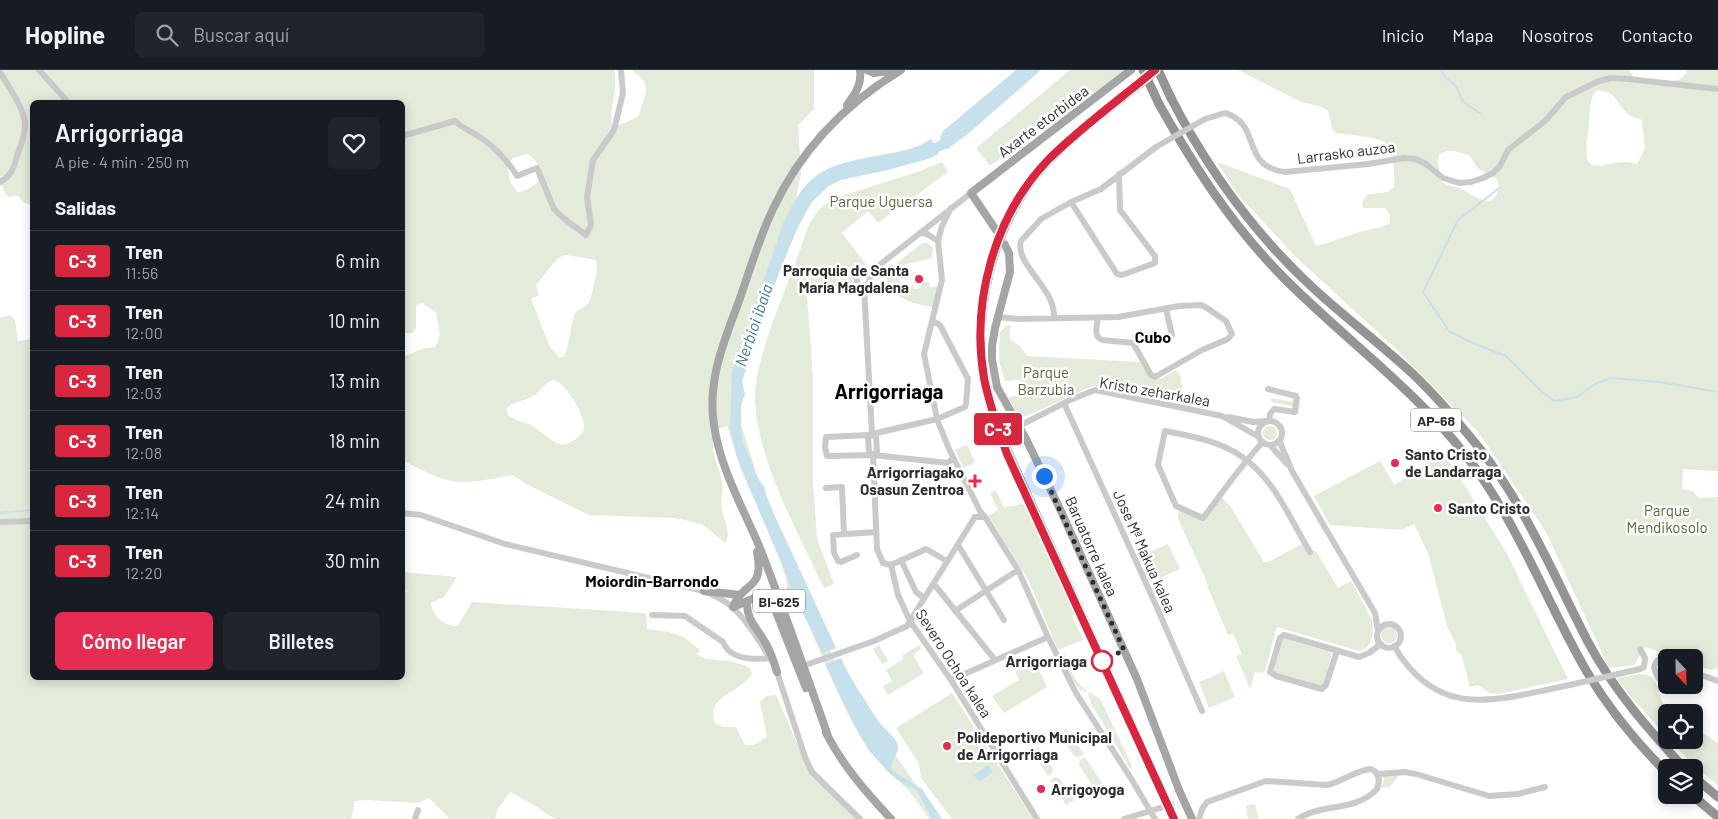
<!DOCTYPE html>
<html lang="es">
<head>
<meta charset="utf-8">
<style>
	:root { --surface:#171b24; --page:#20242c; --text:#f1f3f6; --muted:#9ea1a6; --line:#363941; --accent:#e72c52 }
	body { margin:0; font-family:Barlow,sans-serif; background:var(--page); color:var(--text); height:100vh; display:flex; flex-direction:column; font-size:19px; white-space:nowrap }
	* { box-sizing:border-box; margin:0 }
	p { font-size:16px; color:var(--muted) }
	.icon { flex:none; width:28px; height:28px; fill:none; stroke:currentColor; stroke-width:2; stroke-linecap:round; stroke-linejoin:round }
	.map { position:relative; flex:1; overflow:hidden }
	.drawer { position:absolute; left:30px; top:30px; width:375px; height:580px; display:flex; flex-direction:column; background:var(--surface); border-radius:8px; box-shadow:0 2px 12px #0003 }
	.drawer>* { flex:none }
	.badge { padding:0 10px; border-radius:4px; font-size:18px; line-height:32px }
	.needle { width:32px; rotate:158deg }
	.tools { position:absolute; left:1658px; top:579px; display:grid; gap:10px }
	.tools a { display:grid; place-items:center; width:45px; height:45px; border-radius:8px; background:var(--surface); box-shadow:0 2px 12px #0003; font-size:25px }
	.you { position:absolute; width:25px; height:25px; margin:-12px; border:4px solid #fff; border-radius:50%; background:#1a73e8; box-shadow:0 0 0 8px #1a73e833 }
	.map>.badge { position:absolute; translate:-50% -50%; box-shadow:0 0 0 2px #fff }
	h2 { padding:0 25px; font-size:19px; line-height:45px }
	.round { display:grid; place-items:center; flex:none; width:52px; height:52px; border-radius:8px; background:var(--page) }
	.summary { display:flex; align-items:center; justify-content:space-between; height:85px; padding:0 25px }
	h1 { font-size:24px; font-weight:600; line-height:38px }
	.cta { display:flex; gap:10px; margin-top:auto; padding:10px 25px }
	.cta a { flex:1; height:58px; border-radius:8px; background:var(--accent); color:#fff; font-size:20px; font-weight:600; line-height:58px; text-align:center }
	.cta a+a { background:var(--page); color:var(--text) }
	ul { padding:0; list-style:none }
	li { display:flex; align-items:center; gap:15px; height:60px; padding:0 25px; border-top:1px solid var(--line) }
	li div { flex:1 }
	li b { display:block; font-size:19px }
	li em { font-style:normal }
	li .badge { min-width:55px; font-weight:700; text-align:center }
	header { display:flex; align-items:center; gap:30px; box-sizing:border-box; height:70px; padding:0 25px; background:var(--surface); border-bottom:1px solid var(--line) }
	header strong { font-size:24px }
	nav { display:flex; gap:28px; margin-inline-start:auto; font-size:18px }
	.search { width:350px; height:45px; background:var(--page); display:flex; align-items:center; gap:12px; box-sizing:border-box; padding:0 18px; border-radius:8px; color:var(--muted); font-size:19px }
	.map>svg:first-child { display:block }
</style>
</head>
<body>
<header>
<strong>Hopline</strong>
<div class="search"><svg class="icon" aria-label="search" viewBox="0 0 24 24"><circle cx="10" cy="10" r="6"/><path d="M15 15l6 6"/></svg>Buscar aquí</div>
<nav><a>Inicio</a><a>Mapa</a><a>Nosotros</a><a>Contacto</a></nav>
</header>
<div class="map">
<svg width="1718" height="749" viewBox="0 0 1718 749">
	<rect width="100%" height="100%" fill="#fff"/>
	<path fill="#e5ebda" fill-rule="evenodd" d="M0,0H614C619,22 608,37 612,56H617L638,47C640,43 640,39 642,35C648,16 649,13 632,0H814V39L798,55L801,104L786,175L735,334L767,438L844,612L940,749H929C924,741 918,732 911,724C898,708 879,695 867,677C835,629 820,573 792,522L786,520C789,510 783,503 782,493L742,402L727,356L716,359C707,380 720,396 723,416C723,422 721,429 721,435C722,447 733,463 725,473L702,454L675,448L589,445L526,414L513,405C495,408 476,413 458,412C442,411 417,398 403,390V287L422,279L435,277L440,265L436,242L422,233L416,236V259L412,263H403L402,32H32V135L24,133L18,126L8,127L5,123L0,112ZM527,84C538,89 540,98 541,108C535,116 526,122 517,122L510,111L507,95L513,88ZM565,185L592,189L596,190L597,201L590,231C586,238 578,238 574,245L566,283L564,286L560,288L550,277L531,229L539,225L536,215L557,189ZM553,310C565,312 586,346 584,358C583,367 570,373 563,375L556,373L531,355L516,350L508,345L506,339C513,331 522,332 531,327C540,323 544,313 553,310Z
		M1070,0H1128L1094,23L1092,21L1077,33L1078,35L1057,51L1055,48L990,96L976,78Z
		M1238,0H1629L1633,6L1637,8C1650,9 1684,18 1687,0H1718V401L1683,399L1682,419L1693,421L1699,428L1718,427V598L1711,600L1694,594V588L1674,587L1645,577L1634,595L1609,598L1546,462L1479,363L1395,278L1296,187L1238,125L1217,92L1290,119L1316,176C1334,172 1349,164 1367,160C1375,158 1383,158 1390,153V145L1385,138H1363L1362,134L1366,125L1387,122L1394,117C1395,107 1394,80 1387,74C1378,66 1349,65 1336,63L1332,59L1328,41L1322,37L1301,32ZM1596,21C1615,19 1617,34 1627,43C1631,47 1637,48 1642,50L1645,78L1637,94C1605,84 1578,121 1589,56C1590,45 1589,29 1596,21ZM1446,81H1454L1469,85C1472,89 1475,95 1478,98C1487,106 1501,104 1498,120C1497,126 1494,129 1488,132L1475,127L1462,119L1445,114L1440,110L1438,91L1439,85Z
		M942,92L948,102L878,153L868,141L842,163L867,196L866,199L859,200C852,204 851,210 855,217L854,219L814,221L807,226L813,307V412L817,469L834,514L824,518C798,462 744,368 757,306C768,254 793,205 809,154L819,140L832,129L920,101Z
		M927,172L933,178L932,188L902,195L904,205L899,206L901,218L913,215L914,219L921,218V213L929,212L930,217L939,216L933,237L913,233L888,221L886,202L921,174Z
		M10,245L15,250L18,271L32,269V608H402L403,522L409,521L403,519V502L457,507L444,527L431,533C432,546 445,557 458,556L472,532L646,543L647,559L669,562L684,567L701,581L696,584L706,589L730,591L749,597L752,604C743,618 718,626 714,638C712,642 714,648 715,653L723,657H736L745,675H754L767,667L760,632L766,626L776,625L803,687L856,749H555L534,735L510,722L497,740L495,749H450L429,728L418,733L366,730L355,731L351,749H0V248Z
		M1011,255L1010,259V270L1019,275L1027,286L1140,292C1154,316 1154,312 1176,300L1181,307L1183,334L1095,316L1088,318L1022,348L1018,346L1008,327L1022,325L1021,310L1005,311L999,291L1000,262L1006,256Z
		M1271,328L1292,332L1294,329L1293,339L1292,336L1271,332Z
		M1263 363a7 7 0 1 1 14 0a7 7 0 1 1-14 0Z
		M967,375L975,392L964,398L955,380Z
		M1436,378L1447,387L1507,484L1568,609L1499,624L1489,623L1478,615L1470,617L1461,584L1456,581V574L1447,556L1428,483L1414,454L1401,460L1330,455L1314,426L1380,391L1394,415L1428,393L1425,388L1429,386L1430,380L1434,381Z
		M996,420L1004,438L1022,434L1030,441L1076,544L1072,546L1083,570L1058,580L1029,511L988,446L998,440L990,423Z
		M1220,425L1231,437L1264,492H1268L1304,473L1310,482L1316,481L1338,518L1351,511L1372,550C1374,561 1373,579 1359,581L1277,557L1265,601L1260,603L1255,602L1250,619L1236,586L1242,584L1233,563L1228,565L1208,518L1206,510L1178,449L1179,438L1203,448Z
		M1168,474L1180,499L1155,510L1143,485Z
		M1381 565a8 8 0 1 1 16 0a8 8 0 1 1-16 0Z
		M1284,568L1332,583L1323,617L1273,603L1282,569Z
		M879,575L888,591L882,594L873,579Z
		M919,575L921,579L915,583L914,587L924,603L888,625L883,616L892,611L886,600L903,589V585Z
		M1064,583C1069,595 1074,614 1087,620L1086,623L1083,620L1081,621L1071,608L1061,584Z
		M1035,591L1047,617L1004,643L992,626L1019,610L1015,602Z
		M1224,601L1235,627L1209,638L1199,612Z
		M1640,604C1664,604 1654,631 1671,642H1666V666L1628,623L1617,608Z
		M1089,621L1101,630L1132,696L1131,700L1090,632L1091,630L1088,626Z
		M952,623L1033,749H952L921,708L919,694L896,658Z
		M1694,657L1718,673V715L1694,696L1670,670H1694Z
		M1067,659L1084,684L1078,687L1074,686L1059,664Z
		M1039,677L1053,699L1052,703L1048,706L1032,681Z
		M1085,687L1102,713L1094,718L1079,695L1080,690Z
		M1400,704L1390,717L1381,718L1384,710L1383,705Z
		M1055,707L1059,708L1074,730L1066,735L1050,710Z
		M1255,734L1258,749H1248L1246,736Z"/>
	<path fill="#c6e1eb" d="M1016,0H1041L969,63L946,80L940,67L943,61Z
		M931,69L939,84L928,89L888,100L841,110L829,116L811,133L798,157L777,208L742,311L745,324L741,336V359L742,370L759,410L765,418L766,425L774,444L836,578L822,583L793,521L737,388L730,359L732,302L784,151C791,137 799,121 811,110C832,91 865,89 891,83C904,81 919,77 931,69Z
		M841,588C848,604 857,618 866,632C871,639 874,646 879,652C885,660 893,664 897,673C902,684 887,690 893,701L922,719L942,749H932L917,721L904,714L890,704L868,679L856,658L825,594Z
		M988,695L993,702L979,712L974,705Z"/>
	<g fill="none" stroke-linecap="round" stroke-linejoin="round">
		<path stroke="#c6e1eb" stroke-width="2" d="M1441,0L1445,7L1456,16L1463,32L1480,43
			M1498,119L1458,150L1423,222L1449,261L1475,274L1506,286L1540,320L1554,331L1577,327L1595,314L1610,308L1660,312L1718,322
			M0,443L32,440
			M785,521L794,516"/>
		<path stroke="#c6e1eb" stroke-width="10" d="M923,82L940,76L952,67"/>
		<path stroke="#d5d5d5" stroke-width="6" stroke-dasharray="6 3" stroke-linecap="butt" d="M1160,738L1178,733"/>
		<path stroke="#d5d5d5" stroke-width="8" stroke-dasharray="8 4" stroke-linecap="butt" d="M996,160L1005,175"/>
		<path stroke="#cacaca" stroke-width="6" d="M39,0L68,32
			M0,2C8,16 26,41 25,56C25,66 20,77 17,86C14,98 11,106 0,112
			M1205,49L1225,43C1263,54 1239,96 1285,102L1368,94L1404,88L1416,89L1426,94L1443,108L1459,113L1471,112L1483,108L1493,103L1500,96L1508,80L1545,51L1566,27L1599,11L1611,8L1628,9L1718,19
			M402,66L455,51C461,57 468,60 475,64C492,74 507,90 517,106L537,98L554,139L562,147L586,165L591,155L587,127L593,90L614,60L623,23L621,0
			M1071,132L1117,204L1122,205L1155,193V186L1120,140L1119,104
			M951,138L942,156L938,171L942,210L924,284L937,349L949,379L980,441L985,447L1018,500L1048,567L1076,623L1132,710L1155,749
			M921,163L927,164L938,171
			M868,204L971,123
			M864,217L872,364L876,367L877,382L873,385
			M864,217L858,215L856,207L862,203L868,204
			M864,217L869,212L870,208L868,204
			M1166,239L1172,265
			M998,247L1019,249L1118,247L1179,236L1201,235L1207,238L1226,251L1232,264L1228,269L1202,280L1155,307L1151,305L1133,273L1102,270C1093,266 1097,256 1098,248
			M1054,247C1055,217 1014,194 1021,171L1041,149L1071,132L1101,119L1156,77
			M1268,319L1296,326L1297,328L1295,342L1274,339L1270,344L1269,351
			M1064,333L1155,533L1202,641
			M1228,347L1253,352L1265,351
			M1258 363a12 12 0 1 1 24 0a12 12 0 1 1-24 0Z
			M1019,356L1070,330L1095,320L1222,346L1259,367
			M872,364L868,368L869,382L873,385L877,479L883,493L891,495L898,525L910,551L951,610L1037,749
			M872,364L937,349L965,337L966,334L968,309L940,255L933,251
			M869,365L826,367L825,377L827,386L873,385L948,393L953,388
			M1279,370L1292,401L1375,543L1378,561
			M1263,372C1241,395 1222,423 1203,448L1176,436L1158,395L1165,361C1191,366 1219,371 1241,386C1274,408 1290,449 1310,482
			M1270,375L1287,394
			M826,418L842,417L844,464
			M402,443L421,445L505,474L704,521C713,525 723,529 731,536C746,549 761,573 771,590
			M0,452L32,451
			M958,475L1004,550
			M857,485L841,492L838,491L834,483L833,465L876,462
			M901,490L916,522L924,528
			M891,495L926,479L947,491
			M934,514L995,590
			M955,541L1018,500
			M652,545L685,546L723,572C730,590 753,590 770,588
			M1377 566a12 12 0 1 1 24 0a12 12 0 1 1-24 0Z
			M1394,576C1438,651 1495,630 1565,616
			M1337,581L1326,615L1322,619L1276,606L1270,602L1280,568L1284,565L1359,587L1369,583L1381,574
			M803,596L874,571L907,556L973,450L975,447H985
			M776,599L805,687L812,702L860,749
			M1640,599L1644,597L1645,588L1640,579
			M1694,604L1704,606L1718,611
			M951,610L1048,567
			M1666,611L1658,608L1654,598C1655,590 1661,586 1669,588
			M1378,704L1405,702L1416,704L1489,726L1518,724L1545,717
			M415,749L418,740
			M1124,749L1160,738
			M1199,749L1202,739L1207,732L1266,711L1327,715C1342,712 1356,700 1371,699C1380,703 1380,711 1377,719C1356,742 1322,733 1298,749"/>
		<path stroke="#a5a5a5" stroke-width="8" d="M867,0L874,3L896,0
			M847,35C855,24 862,15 860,0
			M996,160L971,123L1131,0
			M1005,175L1009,183L1010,202L995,258L992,276V290L997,317L1027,371L1060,439L1137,609L1179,720L1192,749
			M704,521L740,525
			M747,532C746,549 757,558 765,572C771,582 774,592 777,602
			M733,537C748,532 761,520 773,534L806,618
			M733,537C743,511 765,521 757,482
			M826,663C843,696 866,722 891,749
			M828,666C806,603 784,540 760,478C743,438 720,398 714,355C707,311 724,271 739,231C750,200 759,168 773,139C801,79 845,34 901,0"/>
		<path stroke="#949494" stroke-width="9" d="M1171,28C1207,98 1253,162 1311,216C1344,247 1381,274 1414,305C1438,328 1459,353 1480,379C1526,437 1554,506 1588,572C1613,619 1648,659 1684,698
			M1159,34C1195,98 1231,154 1282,206C1343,268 1414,318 1467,387C1518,453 1546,531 1587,602C1609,639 1636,672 1666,702
			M1694,707L1718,727
			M1692,725L1718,747"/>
		<g stroke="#828282" stroke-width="4">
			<path id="rail" d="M1161,0C1124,31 1084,58 1050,93C1009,136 987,197 984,255C981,296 993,337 1007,374L1177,749"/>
		</g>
		<use href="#rail" stroke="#fff" stroke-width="2" stroke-dasharray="5.5" stroke-linecap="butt"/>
		<path stroke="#cacaca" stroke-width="6" d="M1156,77L1205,49
			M1565,616L1640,599"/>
		<path stroke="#949494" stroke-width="9" d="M1143,0L1159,34
			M1158,0L1171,28"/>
	</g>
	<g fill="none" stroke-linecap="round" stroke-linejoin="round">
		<g stroke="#fff" stroke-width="11">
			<path id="line" d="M1155,0C1119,30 1081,57 1048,90C994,146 971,232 984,308C989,334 998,359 1007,384L1174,749"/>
		</g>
		<use href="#line" stroke="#d7263d" stroke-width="8"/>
		<path stroke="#2d2d2d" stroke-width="5" stroke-dasharray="0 9" d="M1044,406L1124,580L1102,591"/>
	</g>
	<g fill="#e72c52" stroke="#fff" stroke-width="2">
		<circle cx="919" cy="209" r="5"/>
		<circle cx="1395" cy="393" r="5"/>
		<path d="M972.5 403.5h5v5h5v5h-5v5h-5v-5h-5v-5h5z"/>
		<circle cx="1438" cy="438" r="5"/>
		<circle cx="947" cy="676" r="5"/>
		<circle cx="1041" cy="719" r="5"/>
	</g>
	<circle fill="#fff" stroke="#d7263d" stroke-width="2.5" cx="1102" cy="591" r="10"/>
	<g text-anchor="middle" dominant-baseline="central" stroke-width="5" stroke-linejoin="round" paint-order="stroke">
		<g fill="#fff" stroke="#6c6c6c" stroke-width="1">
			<rect x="1411" y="338.5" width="50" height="23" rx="4"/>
			<rect x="753" y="519.5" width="52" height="23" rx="4"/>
		</g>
		<g font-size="14" font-weight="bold" fill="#2d2d2d">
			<text x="1436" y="350">AP-68</text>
			<text x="779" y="531">BI-625</text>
		</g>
		<g font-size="15" fill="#2d2d2d" stroke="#fff">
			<text transform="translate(1043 51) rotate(-37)">Axarte etorbidea</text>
			<text transform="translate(1346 82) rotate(-7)">Larrasko auzoa</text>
			<text transform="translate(1155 321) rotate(10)">Kristo zeharkalea</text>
			<text transform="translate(1092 476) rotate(66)">Baruatorre kalea</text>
			<text transform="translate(1145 481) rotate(66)">Jose Mª Makua kalea</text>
			<text transform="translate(954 593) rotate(57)">Severo Ochoa kalea</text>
		</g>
		<g font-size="15" fill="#56693a" stroke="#fff">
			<text x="881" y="131">Parque Uguersa</text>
			<text x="1046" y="302">Parque<tspan x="1046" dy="17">Barzubia</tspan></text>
			<text x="1667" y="440">Parque<tspan x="1667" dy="17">Mendikosolo</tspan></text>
		</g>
		<g font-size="15" font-weight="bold" fill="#2d2d2d" stroke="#fff" text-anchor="start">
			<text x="909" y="200" text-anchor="end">Parroquia de Santa<tspan x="909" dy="17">María Magdalena</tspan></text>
			<text x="1405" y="384">Santo Cristo<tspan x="1405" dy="17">de Landarraga</tspan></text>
			<text x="964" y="402" text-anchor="end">Arrigorriagako<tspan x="964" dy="17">Osasun Zentroa</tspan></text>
			<text x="1448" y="438">Santo Cristo</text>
			<text x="957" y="667">Polideportivo Municipal<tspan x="957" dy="17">de Arrigorriaga</tspan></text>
			<text x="1051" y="719">Arrigoyoga</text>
		</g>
		<g font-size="15" font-weight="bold" fill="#2d2d2d" stroke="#fff" text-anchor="end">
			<text x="1087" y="591">Arrigorriaga</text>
		</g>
		<g font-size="16" font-style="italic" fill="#3b798f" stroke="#fff">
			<text transform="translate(753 255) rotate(-71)">Nerbioi ibaia</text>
		</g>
		<g font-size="16" font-weight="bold" fill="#000" stroke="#fff">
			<text x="1153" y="266">Cubo</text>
			<text x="652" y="510">Moiordin-Barrondo</text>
		</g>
		<g font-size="20" font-weight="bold" fill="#000" stroke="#fff">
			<text x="889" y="321">Arrigorriaga</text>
		</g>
	</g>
</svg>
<div class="tools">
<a><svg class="needle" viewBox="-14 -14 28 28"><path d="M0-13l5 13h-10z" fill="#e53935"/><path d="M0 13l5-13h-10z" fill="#9ea1a6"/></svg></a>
<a><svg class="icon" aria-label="locate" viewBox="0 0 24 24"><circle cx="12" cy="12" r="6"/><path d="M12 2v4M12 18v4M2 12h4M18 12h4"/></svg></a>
<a><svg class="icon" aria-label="layers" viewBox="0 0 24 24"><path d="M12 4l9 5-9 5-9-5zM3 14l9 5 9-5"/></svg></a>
</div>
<div class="you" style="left:1044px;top:406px"></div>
<b class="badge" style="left:998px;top:359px;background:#d7263d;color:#fff">C-3</b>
<section class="drawer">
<div class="summary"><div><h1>Arrigorriaga</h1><p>A pie · 4 min · 250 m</p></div><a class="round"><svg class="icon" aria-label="heart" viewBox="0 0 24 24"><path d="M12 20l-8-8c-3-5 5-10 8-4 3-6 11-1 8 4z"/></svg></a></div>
<h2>Salidas</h2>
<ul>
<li><span class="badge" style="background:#d7263d;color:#fff">C-3</span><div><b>Tren</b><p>11:56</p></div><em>6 min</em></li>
<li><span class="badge" style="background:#d7263d;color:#fff">C-3</span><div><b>Tren</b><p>12:00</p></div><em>10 min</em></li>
<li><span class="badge" style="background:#d7263d;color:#fff">C-3</span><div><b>Tren</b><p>12:03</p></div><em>13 min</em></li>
<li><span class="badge" style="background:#d7263d;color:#fff">C-3</span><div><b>Tren</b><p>12:08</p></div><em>18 min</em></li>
<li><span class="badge" style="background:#d7263d;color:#fff">C-3</span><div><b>Tren</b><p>12:14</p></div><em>24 min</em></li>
<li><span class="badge" style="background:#d7263d;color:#fff">C-3</span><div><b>Tren</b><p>12:20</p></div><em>30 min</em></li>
</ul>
<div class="cta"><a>Cómo llegar</a><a>Billetes</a></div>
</section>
</div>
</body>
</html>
